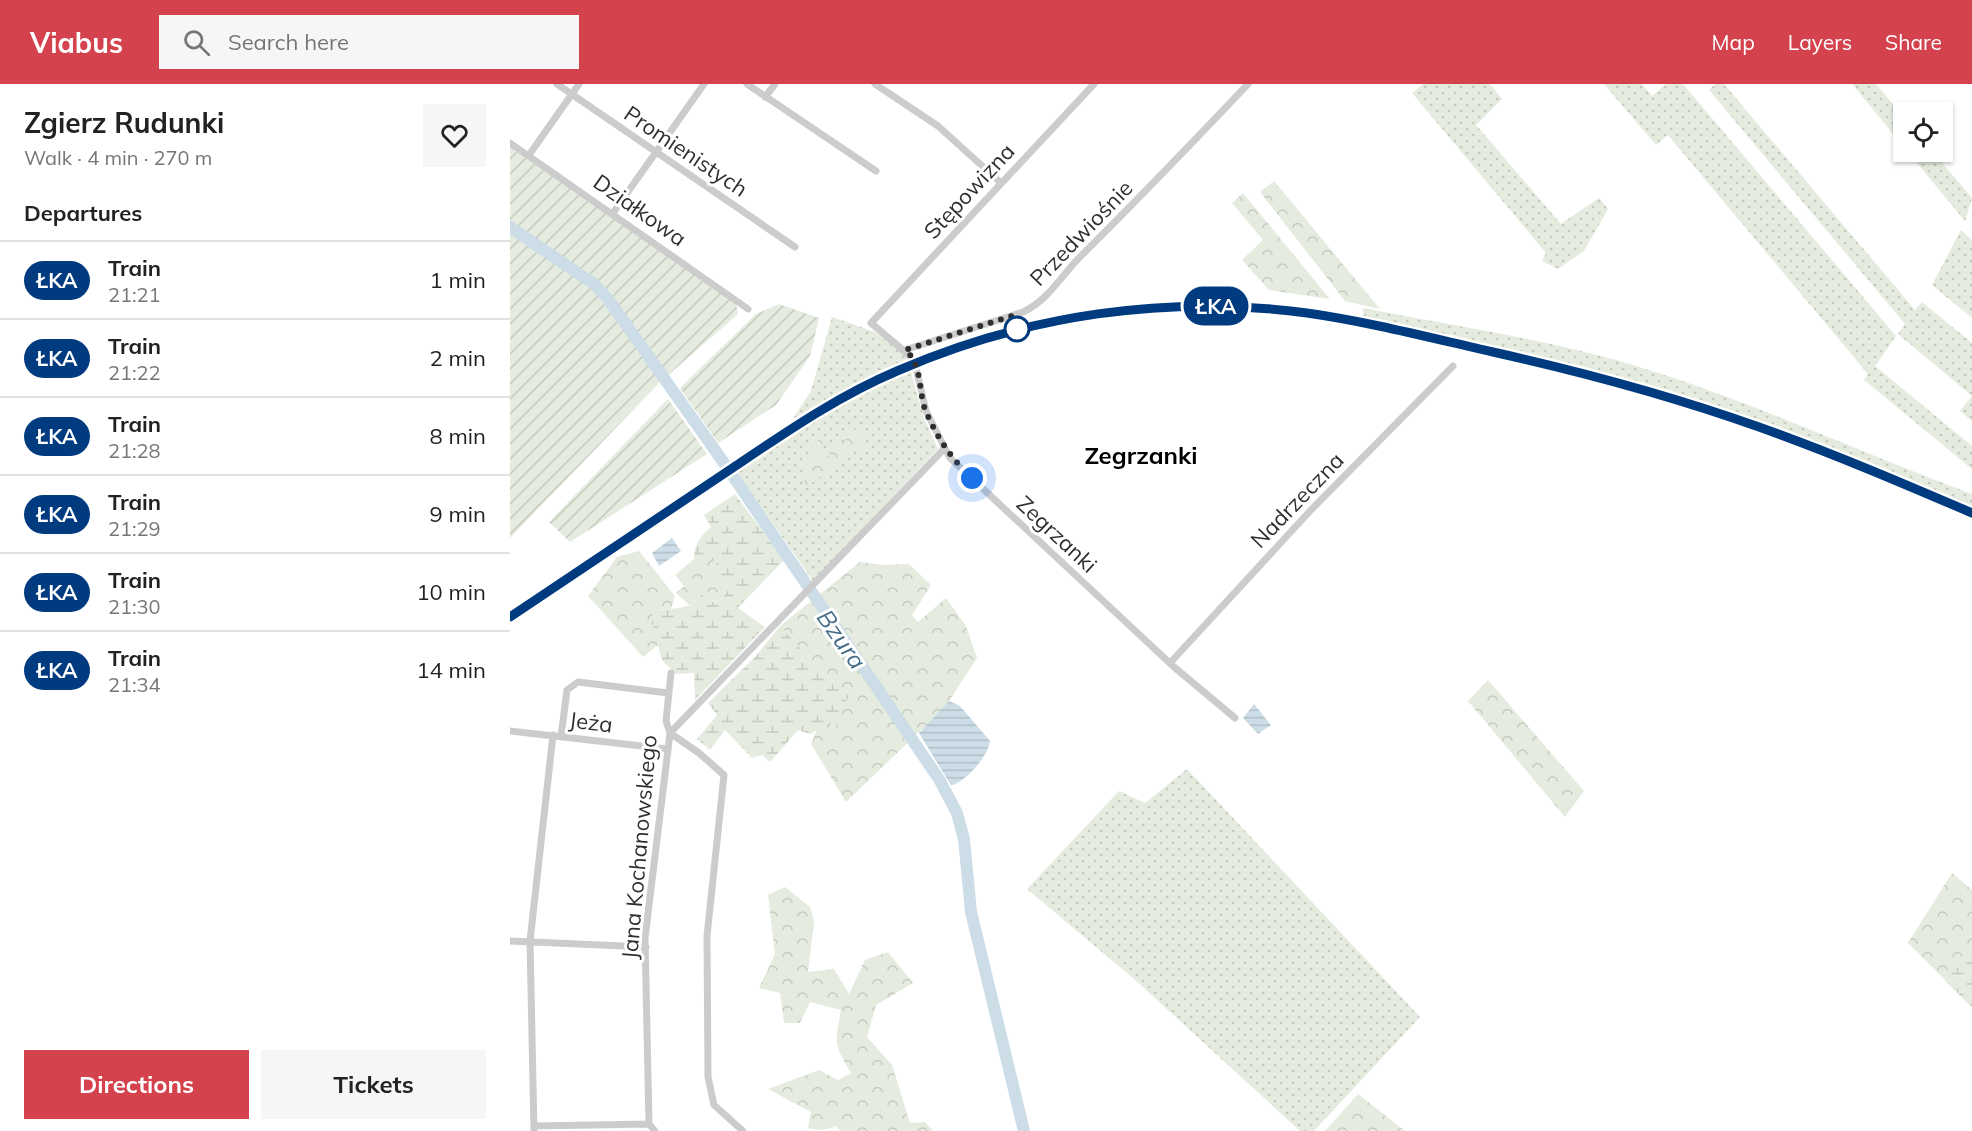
<!DOCTYPE html>
<html lang="en">
<head>
<meta charset="utf-8">
<style>
	:root { --surface:#fff; --page:#f6f6f6; --text:#222; --muted:#767676; --line:#e0e0e0; --accent:#d4424d }
	body { margin:0; font-family:Mulish,sans-serif; background:var(--page); color:var(--text); height:100vh; display:flex; flex-direction:column; font-size:22px; white-space:nowrap }
	* { box-sizing:border-box; margin:0 }
	p { font-size:20px; color:var(--muted) }
	.icon { flex:none; width:33px; height:33px; fill:none; stroke:currentColor; stroke-width:2; stroke-linecap:round; stroke-linejoin:round }
	.map { position:relative; flex:1; overflow:hidden }
	.drawer { display:flex; flex-direction:column; background:var(--surface); width:510px }
	.drawer>* { flex:none }
	.badge { padding:0 12px; border-radius:20px; font-size:21px; line-height:39px }
	.tools { position:absolute; left:1383px; top:18px; display:grid; gap:12px }
	.tools a { display:grid; place-items:center; width:60px; height:60px; border-radius:0px; background:var(--surface); box-shadow:0 2px 4px #0004; font-size:30px }
	.you { position:absolute; width:30px; height:30px; margin:-15px; border:4px solid #fff; border-radius:50%; background:#1a73e8; box-shadow:0 0 0 9px #1a73e833 }
	.map>.badge { position:absolute; translate:-50% -50%; box-shadow:0 0 0 3px #fff }
	h2 { padding:0 24px; font-size:22px; line-height:54px }
	.round { display:grid; place-items:center; flex:none; width:63px; height:63px; border-radius:0px; background:var(--page) }
	.headline { display:flex; align-items:center; justify-content:space-between; height:102px; padding:0 24px }
	h1 { font-size:28px; font-weight:700; line-height:45px }
	.action { display:flex; gap:12px; margin-top:auto; padding:12px 24px }
	.action a { flex:1; height:69px; border-radius:0px; background:var(--accent); color:#fff; font-size:24px; font-weight:700; line-height:69px; text-align:center }
	.action a+a { background:var(--page); color:var(--text) }
	ul { padding:0; list-style:none }
	li { display:flex; align-items:center; gap:18px; height:78px; padding:0 24px; border-top:2px solid var(--line) }
	li div { flex:1 }
	li b { display:block; font-size:22px }
	li em { font-style:normal }
	li .badge { min-width:66px; font-weight:700; text-align:center }
	header { display:flex; align-items:center; gap:36px; box-sizing:border-box; height:84px; padding:0 30px; background:var(--accent); color:#fff }
	header strong { font-size:28px }
	nav { display:flex; gap:33px; margin-inline-start:auto; font-size:21px }
	.search { width:420px; height:54px; background:var(--page); display:flex; align-items:center; gap:15px; box-sizing:border-box; padding:0 21px; border-radius:0px; color:var(--muted); font-size:22px }
	main { display:flex; flex:1; min-height:0 }
	.map>svg:first-child { display:block }
</style>
</head>
<body>
<header>
<strong>Viabus</strong>
<div class="search"><svg class="icon" aria-label="search" viewBox="0 0 24 24"><circle cx="10" cy="10" r="6"/><path d="M15 15l6 6"/></svg>Search here</div>
<nav><a>Map</a><a>Layers</a><a>Share</a></nav>
</header>
<main>
<section class="drawer">
<div class="headline"><div><h1>Zgierz Rudunki</h1><p>Walk · 4 min · 270 m</p></div><a class="round"><svg class="icon" aria-label="heart" viewBox="0 0 24 24"><path d="M12 20l-8-8c-3-5 5-10 8-4 3-6 11-1 8 4z"/></svg></a></div>
<h2>Departures</h2>
<ul>
<li><span class="badge" style="background:#003b80;color:#fff">ŁKA</span><div><b>Train</b><p>21:21</p></div><em>1 min</em></li>
<li><span class="badge" style="background:#003b80;color:#fff">ŁKA</span><div><b>Train</b><p>21:22</p></div><em>2 min</em></li>
<li><span class="badge" style="background:#003b80;color:#fff">ŁKA</span><div><b>Train</b><p>21:28</p></div><em>8 min</em></li>
<li><span class="badge" style="background:#003b80;color:#fff">ŁKA</span><div><b>Train</b><p>21:29</p></div><em>9 min</em></li>
<li><span class="badge" style="background:#003b80;color:#fff">ŁKA</span><div><b>Train</b><p>21:30</p></div><em>10 min</em></li>
<li><span class="badge" style="background:#003b80;color:#fff">ŁKA</span><div><b>Train</b><p>21:34</p></div><em>14 min</em></li>
</ul>
<div class="action"><a>Directions</a><a>Tickets</a></div>
</section>
<div class="map">
<svg width="1462" height="1047" viewBox="0 0 1462 1047">
	<defs>
		<pattern id="grass-dots" width="8" height="8" patternUnits="userSpaceOnUse" patternTransform="scale(1.5)"><rect width="8" height="8" fill="#e5ebde"/><path d="M2 2h.1M6 6h.1" fill="none" stroke="#c5cabf" stroke-width="1.8" stroke-linecap="round"/></pattern>
		<pattern id="forest-crowns" width="20" height="18" patternUnits="userSpaceOnUse" patternTransform="scale(1.5)"><rect width="20" height="18" fill="#e5ebde"/><path d="M2 6a3 3 0 1 1 6 0M12 15a3 3 0 1 1 6 0" fill="none" stroke="#c5cabf"/></pattern>
		<pattern id="wetland-marsh" width="20" height="14" patternUnits="userSpaceOnUse" patternTransform="scale(1.5)"><rect width="20" height="14" fill="#e5ebde"/><path d="M1 5h8M5 5V1M11 12h8M15 12V8" fill="none" stroke="#c5cabf"/></pattern>
		<pattern id="garden-furrows" width="10" height="10" patternUnits="userSpaceOnUse" patternTransform="scale(1.5)"><rect width="10" height="10" fill="#e5ebde"/><path d="M-1 1l2-2M0 10L10 0M9 11l2-2" fill="none" stroke="#c5cabf"/></pattern>
		<pattern id="water-rules" width="6" height="5" patternUnits="userSpaceOnUse" patternTransform="scale(1.5)"><rect width="6" height="5" fill="#ccdde8"/><path d="M0 2.5h6" fill="none" stroke="#b0bec7"/></pattern>
	</defs>
	<rect width="100%" height="100%" fill="#fff"/>
	<path fill="url(#grass-dots)" d="M913,0H980L992,15L966,41L1051,140L1089,114L1098,125L1074,167L1048,185L1032,177L1036,169L902,9Z
		M1094,0H1132L1142,12L1156,0H1173L1386,252L1365,282L1462,362V385L1354,296L1358,290L1158,51L1146,61Z
		M1205,0H1214L1405,226L1412,218L1462,259V337L1450,327L1462,312L1388,250L1395,240L1199,6Z
		M1342,0H1366L1393,32V62Z
		M1398,68H1423L1462,114L1455,137Z
		M1451,146L1462,156V234L1422,201Z
		M853,224C937,241 1023,253 1106,276C1228,311 1343,366 1462,410V423C1375,385 1285,346 1195,319C1083,285 968,261 854,235Z
		M322,233L365,248L394,269L399,277L286,336L284,333L301,307Z
		M400,285L414,334L428,365L303,497L225,385L313,329Z
		M677,685L910,933L804,1047H790L623,894L517,805L609,707L635,719Z"/>
	<path fill="url(#forest-crowns)" d="M764,97L870,225L835,217L750,108Z
		M733,109L820,215L759,206L732,176L753,156L722,119Z
		M337,343L344,344L350,351L352,344L357,352L353,366H342L345,373L330,374L324,382L295,404L294,386L300,371V365L307,357H313L314,360L309,367L313,373L319,372L324,361L337,358L334,353Z
		M129,467L165,512L161,525L150,526L142,539L149,560L133,573L78,512L107,473Z
		M198,473L209,482L206,489L218,506L212,515L198,519L192,510L180,522L166,509L174,502L165,491L184,475Z
		M350,478L373,481L399,480L421,501L402,531L408,538L436,514L456,542L467,574L435,623L336,718L301,660L325,602L270,542Z
		M978,596L1074,707L1055,733L958,617Z
		M1442,789L1462,806V923L1398,859Z
		M275,803L300,823L304,837L298,888L324,885L339,910L355,876L378,868L403,899L366,921L357,953L382,981L400,1039L415,1038L423,1047H330L326,1042C317,1046 307,1047 298,1044L301,1028L258,1005L309,986L328,996L341,989C323,958 325,960 331,926L300,918L290,939H274L270,909L249,904L265,870L258,811Z
		M848,1010L895,1047H815Z"/>
	<path fill="url(#wetland-marsh)" d="M225,410L274,476L228,524L255,543L185,616L184,589L166,590L152,576L142,539L143,528L180,522L192,510L199,519L212,515L218,506L205,489L209,482L198,473L184,475C184,461 190,452 201,443L194,431Z
		M270,542L325,602L341,606L326,642L319,639L300,650L288,646L260,678L252,671L242,674L215,646L200,666L187,655L207,631L198,619L246,572Z
		M1462,858V923L1435,897Z"/>
	<path fill="url(#garden-furrows)" d="M0,63L226,220L228,230L149,299L0,454Z
		M269,220L309,234L300,272L266,321L208,359L170,304L246,230Z
		M158,315L197,370L60,458L39,438Z"/>
	<path fill="url(#water-rules)" d="M162,454L171,467L149,482L142,469Z
		M439,617L450,622L480,657C479,671 455,699 441,701L409,649Z
		M744,620L761,641L748,650L733,634Z"/>
	<g fill="none" stroke-linecap="round" stroke-linejoin="round">
		<path stroke="#ccdde8" stroke-width="12" d="M0,143L84,200L98,215L214,379L429,695L447,729L454,755L461,828L514,1047"/>
		<path stroke="#ccc" stroke-width="7" d="M47,0L285,163
			M237,0L366,87
			M365,0L428,42L491,99
			M584,0L361,239L400,272L406,284L416,327L440,374L664,583L725,634
			M255,13L265,0
			M0,59L238,225
			M19,71L69,0
			M103,129L194,0
			M395,266L513,228C539,216 552,190 572,171C628,115 683,58 738,0
			M660,579L800,427L943,282
			M0,647L158,665
			M51,653L57,606L68,598L158,609
			M0,857L136,863
			M24,1042L139,1040
			M24,1047L20,857L43,651
			M145,1047L139,1040L135,854L160,649L156,637L161,589
			M233,1047L204,1021L198,993L197,852L214,691L189,669L160,649L434,365"/>
		<g stroke="#848484" stroke-width="4.5">
			<path id="rail" d="M0,533C68,487 136,442 204,396C263,357 321,315 387,287C516,231 657,210 797,229C857,237 916,252 975,266C1068,287 1160,311 1249,343C1322,368 1392,399 1462,429"/>
		</g>
		<use href="#rail" stroke="#fff" stroke-width="2" stroke-dasharray="7" stroke-linecap="butt"/>
	</g>
	<g fill="none" stroke-linecap="round" stroke-linejoin="round">
		<g stroke="#fff" stroke-width="14">
			<path id="line" d="M0,533C75,483 149,433 224,383C276,348 328,312 387,287C516,231 657,210 797,229C860,238 921,254 983,268C1073,288 1162,312 1249,343C1322,369 1392,399 1462,429"/>
		</g>
		<use href="#line" stroke="#003b80" stroke-width="9"/>
		<path stroke="#2f2f2f" stroke-width="6" stroke-dasharray="0 10.8" d="M462,394C441,374 428,355 416,328C408,309 413,280 395,266L505,231L507,245"/>
	</g>
	<circle fill="#fff" stroke="#003b80" stroke-width="3" cx="507" cy="245" r="12"/>
	<g text-anchor="middle" dominant-baseline="central" stroke-width="6" stroke-linejoin="round" paint-order="stroke">
		<g font-size="22" fill="#2f2f2f" stroke="#fff">
			<text transform="translate(176 67) rotate(34)">Promienistych</text>
			<text transform="translate(459 107) rotate(-47)">Stępowizna</text>
			<text transform="translate(130 126) rotate(35)">Działkowa</text>
			<text transform="translate(571 149) rotate(-46)">Przedwiośnie</text>
			<text transform="translate(787 416) rotate(-46)">Nadrzeczna</text>
			<text transform="translate(547 450) rotate(43)">Zegrzanki</text>
			<text transform="translate(81 638) rotate(7)">Jeża</text>
			<text transform="translate(129 763) rotate(-85)">Jana Kochanowskiego</text>
		</g>
		<g font-size="24" font-weight="bold" fill="#000" stroke="#fff">
			<text x="631" y="371">Zegrzanki</text>
		</g>
		<g font-size="24" font-style="italic" fill="#446e89" stroke="#fff">
			<text transform="translate(332 555) rotate(55)">Bzura</text>
		</g>
	</g>
</svg>
<div class="tools">
<a><svg class="icon" aria-label="locate" viewBox="0 0 24 24"><circle cx="12" cy="12" r="6"/><path d="M12 2v4M12 18v4M2 12h4M18 12h4"/></svg></a>
</div>
<div class="you" style="left:462px;top:394px"></div>
<b class="badge" style="left:706px;top:222px;background:#003b80;color:#fff">ŁKA</b>
</div>
</main>
</body>
</html>
